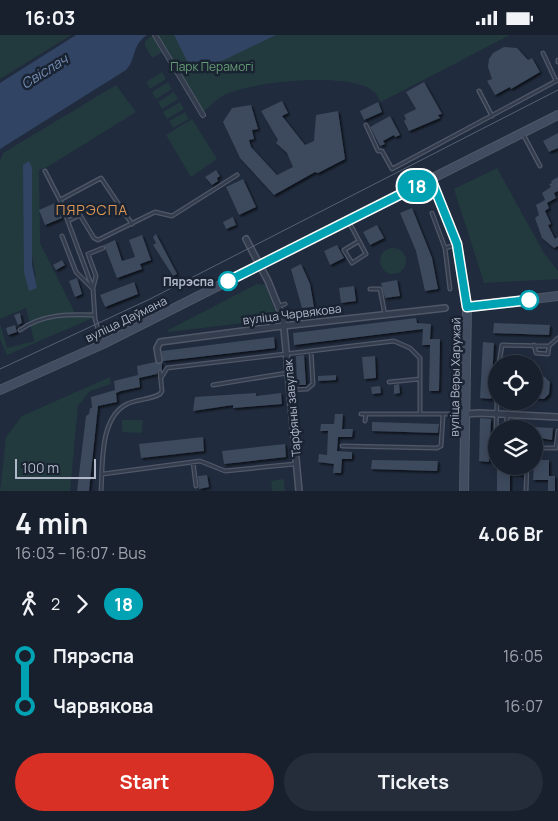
<!DOCTYPE html>
<html lang="en">
<head>
<meta charset="utf-8">
<style>
	:root { --surface:#18202e; --page:#252d3a; --text:#f1f3f6; --muted:#9fa3aa; --line:#363e4a; --accent:#d93025 }
	body { margin:0; font-family:Manrope,sans-serif; background:var(--page); color:var(--text); height:100vh; display:flex; flex-direction:column; font-size:19px; white-space:nowrap }
	* { box-sizing:border-box; margin:0 }
	p { font-size:16px; color:var(--muted) }
	.icon { flex:none; width:28px; height:28px; fill:none; stroke:currentColor; stroke-width:2; stroke-linecap:round; stroke-linejoin:round }
	.map { position:relative; height:456px; overflow:hidden }
	.drawer { display:flex; flex-direction:column; background:var(--surface); flex:1 }
	.drawer>* { flex:none }
	.badge { padding:0 10px; border-radius:16px; font-size:18px; line-height:32px }
	.fabs { position:absolute; left:488px; top:320px; display:grid; gap:10px }
	.fabs a { display:grid; place-items:center; width:55px; height:55px; border-radius:50%; background:var(--surface); box-shadow:0 2px 12px #0003,0 0 0 1px var(--line); font-size:25px }
	.scale { position:absolute; left:15px; bottom:12px; width:81px; box-sizing:border-box; padding-left:5px; border:2px solid #b0b8c9; border-top:0; font-size:14px; line-height:18px; white-space:nowrap; color:#b0b8c9; -webkit-text-stroke:4px #1a2332; paint-order:stroke }
	.map>.badge { position:absolute; translate:-50% -50%; box-shadow:0 0 0 2px #fff }
	.legs { display:flex; align-items:center; gap:8px; height:55px; padding:0 15px; font-size:16px }
	.legs p { margin-inline-start:auto }
	.overview { display:flex; align-items:center; justify-content:space-between; height:85px; padding:0 15px }
	h1 { font-size:28px; font-weight:700; line-height:38px }
	.cta { display:flex; gap:10px; margin-top:auto; padding:10px 15px }
	.cta a { flex:1; height:58px; border-radius:30px; background:var(--accent); color:#fff; font-size:20px; font-weight:700; line-height:58px; text-align:center }
	.cta a+a { background:var(--page); color:var(--text) }
	ul { padding:0 15px; list-style:none }
	li { display:flex; align-items:center; gap:18px; height:50px; font-size:19px }
	li i { display:grid; place-items:center; width:8px; height:100%; margin:0 6px; background:currentColor }
	li i::after { content:''; width:12px; height:12px; margin:-6px; border:4px solid; border-radius:50%; background:var(--surface) }
	li p { margin-inline-start:auto }
	li:first-child i { background:linear-gradient(#0000 50%,currentColor 0) }
	li:last-child i { background:linear-gradient(currentColor 50%,#0000 0) }
	.status { display:flex; justify-content:space-between; align-items:center; height:35px; padding:0 25px; background:var(--surface); direction:ltr }
	.status svg { height:14px; fill:currentColor }
	.map>svg:first-child { display:block }
</style>
</head>
<body>
<div class="status"><b>16:03</b><svg viewBox="0 0 49 12"><path d="M0 12V9h3v3zM5 12V6h3v6zM10 12V3h3v9zM15 12V0h3v12zM26 1h20v11H26zM47 4h2v5h-2z"/></svg></div>
<div class="map">
<svg width="558" height="456" viewBox="0 0 558 456">
	<defs>
		<filter id="shadow"><feDropShadow dx="2" dy="2" stdDeviation="1" flood-color="#0009"/></filter>
	</defs>
	<rect width="100%" height="100%" fill="#202b3d"/>
	<path fill="#223a3e" fill-rule="evenodd" d="M0,0H71L0,44Z
		M153,0L163,17L152,23L145,11V6Z
		M155,0H510L381,67C378,63 376,57 372,55C346,37 247,46 221,62C215,66 209,72 203,77Z
		M162,37L166,44L150,54L146,47Z
		M168,47L172,54L156,64L152,57Z
		M116,50L136,77L49,131L39,135L40,208L75,278L93,276V283L7,320L0,304V288L7,313L34,306L26,273L0,284V126L3,118ZM24,132L32,133V221L36,243L24,237Z
		M174,57L178,64L162,74L158,67Z
		M180,67L184,74L167,84L163,77Z
		M185,77L189,84L173,93L169,86Z
		M192,84L217,124L191,142L166,100Z
		M497,133L544,218L558,236V244L484,248L454,154Z
		M380 226a13 13 0 1 1 26 0a13 13 0 1 1-26 0Z
		M257,249L265,250L277,281L276,284L168,297V295Z
		M110,342L111,349L90,356L78,371L70,456H0L6,402L22,381Z
		M122,385H143L142,398L122,397Z
		M284,444L285,456H272L271,446Z"/>
	<path fill="#314464" d="M76,0H147C131,11 137,23 126,35L0,114V48Z
		M174,0H276L224,25L213,29L206,26L201,31L187,26Z
		M29,126L32,133V230L37,253L29,256L24,237L23,130Z"/>
	<path fill="#3c495d" filter="url(#shadow)" d="M504,12L517,13L528,25L532,23L540,37L511,54L510,52L495,60L487,46L492,44L488,32L489,24L493,18Z
		M424,47L442,79L438,80L440,83L409,96L404,86L406,84L404,80L416,74L406,57Z
		M282,66L288,78L282,81L305,110L314,106L316,80L338,76L345,124L318,138L315,137L274,160L240,123L223,87L232,73L251,70L258,94L252,95L254,104L249,105L251,112L277,140L293,132L287,118L276,108L278,105L261,76Z
		M378,67L382,77L364,85L360,76Z
		M390,81L400,100L395,102L394,100L383,106L385,109L380,111L370,92Z
		M558,98V113L549,117L543,106Z
		M216,135L220,141L217,143L218,146L212,150L205,142Z
		M558,142V156L554,158L556,163L547,168L549,173L545,176L551,189L548,190L555,204L558,202V211L554,213L542,203L535,183L539,180L536,170L545,165L542,158L551,152L549,149L552,148L551,146Z
		M243,144L256,172L239,180L226,152Z
		M55,168L62,183L45,190L39,175Z
		M412,173L432,223L438,254L425,256L416,216L400,178Z
		M233,182L236,190L226,194L223,187Z
		M377,190L384,203L370,210L363,197Z
		M156,199L177,239L173,241L153,210L156,208L153,202Z
		M142,200L151,225L140,229L142,234L117,243L104,210L115,205L122,226L135,222L129,205Z
		M337,210L344,223L330,230L324,216Z
		M62,225L65,230L56,235L53,230Z
		M301,229L310,249L314,272L302,273L291,234Z
		M77,243L82,259L75,262L69,246Z
		M397,245L400,261L385,263L381,248Z
		M134,247L138,259L105,272L100,260Z
		M354,251L356,266L341,268L339,253Z
		M20,278L22,288L18,290L14,280Z
		M416,283L417,288L431,289L430,304H440L439,356H429L430,310H422L423,294L294,310L293,298Z
		M494,288L550,290L549,300L493,298Z
		M15,290L17,297L8,300L6,293Z
		M274,302L275,313L163,326L162,316Z
		M483,307L494,308L491,364L480,363Z
		M304,320L306,350H297L296,321Z
		M375,321L376,343L364,344L362,322Z
		M155,327L162,328V335H158L157,339L139,343L140,352L121,356L116,358L117,367L98,371L89,456H77L86,381L89,379L90,373H92L91,362L115,355L114,346L138,340L137,331Z
		M336,340V345L318,346V341Z
		M534,341L545,342L550,347L549,359L544,364L534,363Z
		M399,349L400,358L394,359V350Z
		M380,351L381,358L372,359L371,352Z
		M256,358V361L281,358L282,369L233,373V370L193,376L195,362Z
		M335,379H343L342,394H353L352,402H338L337,416L352,417V424H342L341,438H333L334,429L318,427L319,419L327,420L328,396H320L321,389H334Z
		M480,383L491,384L489,427L479,426Z
		M372,387L439,389L438,398L372,396Z
		M534,392L553,393L552,405L534,402Z
		M203,402L204,416L141,423L139,409Z
		M285,409L286,422L224,429L222,416Z
		M372,425L438,426L437,436L371,434Z
		M534,425H549V441H555V456H548V445H533Z
		M497,431H524L523,440L510,439V456H497Z
		M207,440L209,452L199,454L198,441Z"/>
	<g fill="none" stroke-linecap="round" stroke-linejoin="round">
		<g stroke="#505868" stroke-width="5">
			<path id="service" d="M543,18L556,46
				M558,25V27
				M479,56L492,81
				M366,90L378,116H382L392,134L558,45
				M523,99L540,131
				M45,136L60,165L93,254L95,284L102,308
				M60,165L101,143L132,189
				M432,178L445,213L450,254
				M68,186L80,180L94,203L98,205L155,177L172,181L237,140
				M349,187L366,219L352,228L344,215L359,206
				M62,201L76,237L92,253
				M445,213L455,210
				M93,253L96,241L88,219L103,213
				M370,254H380L385,280
				M279,271L285,269
				M20,295C42,279 68,279 94,280
				M534,310L536,318L548,319L549,311
				M499,329L502,310L549,311L558,303
				M161,343L167,333L394,306L410,313L420,323V379H464
				M389,347L420,344
				M213,350L287,338
				M290,355L307,354L313,349L311,316
				M361,379H366L365,386
				M366,379H420
				M506,394L507,380
				M342,411L437,413L441,411L443,380
				M534,413H556L558,396
				M495,423L497,366
				M193,427L196,451
				M103,439L200,426L225,436L295,429
				M101,456C103,430 99,383 127,369C137,364 150,365 160,359L162,356L160,337
				M526,456L527,431"/>
		</g>
		<g stroke="#505868" stroke-width="6">
			<path id="pedestrian" d="M155,0L203,80"/>
		</g>
		<g stroke="#505868" stroke-width="8">
			<path id="minor" d="M246,204L268,246L283,283L299,456
				M159,325L157,313L160,307L274,292L445,273
				M466,379L479,378L558,382"/>
		</g>
		<g stroke="#505868" stroke-width="10">
			<path id="secondary" d="M431,144L457,209L467,272L464,456
				M467,272L558,261
				M0,355L103,309L558,80"/>
		</g>
		<use href="#service" stroke="#343d4d" stroke-width="2.5"/>
		<use href="#pedestrian" stroke="#343d4d" stroke-width="4"/>
		<use href="#minor" stroke="#343d4d" stroke-width="5"/>
		<use href="#secondary" stroke="#424c60" stroke-width="8"/>
		<path stroke="#566175" stroke-width="1" d="M0,334L150,264L558,55"/>
	</g>
	<g fill="none" stroke-linecap="round" stroke-linejoin="round">
		<g stroke="#fff" stroke-width="11">
			<path id="line-1" d="M228,246L431,144L457,209L467,272L529,265"/>
		</g>
		<use href="#line-1" stroke="#00a3b4" stroke-width="8"/>
	</g>
	<g fill="#fff" stroke="#00a3b4" stroke-width="2.5">
		<circle cx="228" cy="246" r="9"/>
		<circle cx="529" cy="265" r="9"/>
	</g>
	<g text-anchor="middle" dominant-baseline="central" stroke-width="5" stroke-linejoin="round" paint-order="stroke">
		<g font-size="12" fill="#659c74" stroke="#1a2332">
			<text x="212" y="31">Парк Перамогі</text>
		</g>
		<g font-size="12" font-weight="bold" fill="#b0b8c9" stroke="#1a2332" text-anchor="end">
			<text x="214" y="246">Пярэспа</text>
		</g>
		<g font-size="12" fill="#b0b8c9" stroke="#1a2332">
			<text transform="translate(292 279) rotate(-7)">вуліца Чарвякова</text>
			<text transform="translate(126 284) rotate(-26)">вуліца Даўмана</text>
			<text transform="translate(455 342) rotate(-89)">вуліца Веры Харужай</text>
			<text transform="translate(292 373) rotate(-95)">Тарфяны завулак</text>
		</g>
		<g font-size="14" font-style="italic" fill="#748db3" stroke="#1a2332">
			<text transform="translate(44 36) rotate(-32)">Свіслач</text>
		</g>
		<g font-size="14" letter-spacing="1" fill="#dd9756" stroke="#1a2332">
			<text x="92" y="174">ПЯРЭСПА</text>
		</g>
	</g>
</svg>
<div class="fabs">
<a><svg class="icon" aria-label="locate" viewBox="0 0 24 24"><circle cx="12" cy="12" r="6"/><path d="M12 2v4M12 18v4M2 12h4M18 12h4"/></svg></a>
<a><svg class="icon" aria-label="layers" viewBox="0 0 24 24"><path d="M12 4l9 5-9 5-9-5zM3 14l9 5 9-5"/></svg></a>
</div>
<div class="scale">100 m</div>
<b class="badge" style="left:417px;top:151px;background:#00a3b4;color:#fff">18</b>
</div>
<section class="drawer">
<div class="overview"><div><h1>4 min</h1><p>16:03 – 16:07 · Bus</p></div><b>4.06 Br</b></div>
<div class="legs"><svg class="icon" aria-label="walk" viewBox="0 0 24 24"><circle cx="13" cy="4" r="2"/><path d="M13 8l-2 6 4 7M11 14l-3 7M7 12l3-4h3l4 4"/></svg>2<svg class="icon" aria-label="forward" viewBox="0 0 24 24"><path d="M9 5l7 7-7 7"/></svg><b class="badge" style="background:#00a3b4;color:#fff">18</b></div>
<ul>
<li><i style="color:#00a3b4"></i><b>Пярэспа</b><p>16:05</p></li>
<li><i style="color:#00a3b4"></i><b>Чарвякова</b><p>16:07</p></li>
</ul>
<div class="cta"><a>Start</a><a>Tickets</a></div>
</section>
</body>
</html>
